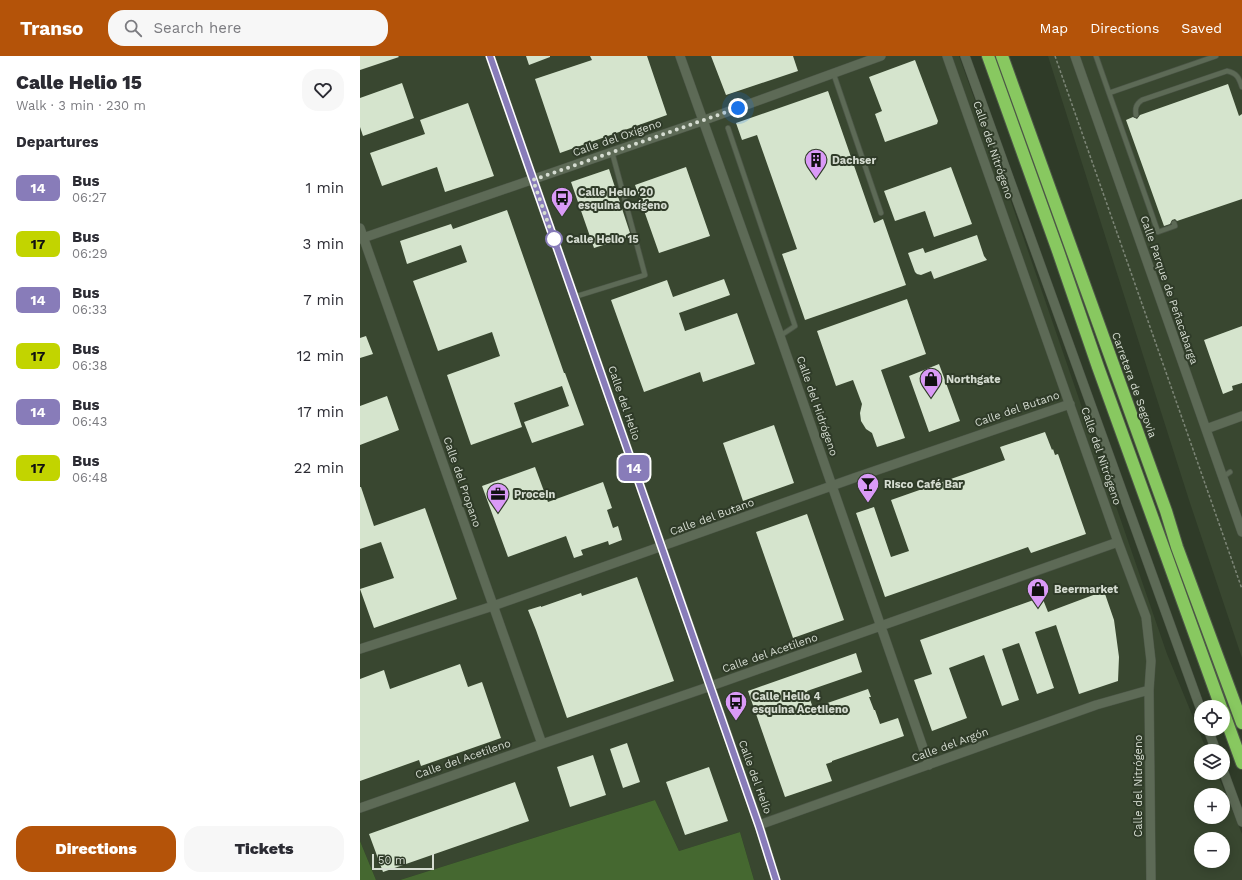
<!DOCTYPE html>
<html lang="en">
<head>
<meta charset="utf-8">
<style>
	:root { --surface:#fff; --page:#f7f7f7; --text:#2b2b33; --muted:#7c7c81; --accent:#b45309 }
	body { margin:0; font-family:"Work Sans",sans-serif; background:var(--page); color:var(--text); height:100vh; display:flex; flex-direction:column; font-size:15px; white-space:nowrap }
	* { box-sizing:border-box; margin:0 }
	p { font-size:13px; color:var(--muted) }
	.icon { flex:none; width:22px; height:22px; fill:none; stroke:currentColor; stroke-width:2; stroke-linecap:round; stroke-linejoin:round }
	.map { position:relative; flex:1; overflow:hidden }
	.panel { display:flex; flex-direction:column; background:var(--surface); width:360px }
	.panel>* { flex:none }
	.badge { padding:0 8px; border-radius:6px; font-size:14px; line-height:26px }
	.buttons { position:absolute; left:834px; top:644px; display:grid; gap:8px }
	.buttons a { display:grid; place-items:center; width:36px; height:36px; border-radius:50%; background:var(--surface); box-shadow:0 2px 10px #0003; font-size:20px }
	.scale { position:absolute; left:12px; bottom:10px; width:62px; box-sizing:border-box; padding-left:4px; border:2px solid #d5dcd1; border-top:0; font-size:11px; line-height:14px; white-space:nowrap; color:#d5dcd1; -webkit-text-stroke:3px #2f3b28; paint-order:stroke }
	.you { position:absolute; width:20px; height:20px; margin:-10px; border:3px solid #fff; border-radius:50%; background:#1a73e8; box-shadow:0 0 0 6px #1a73e833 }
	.map>.badge { position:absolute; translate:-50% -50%; box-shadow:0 0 0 2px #fff }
	h2 { padding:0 16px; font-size:15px; line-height:36px }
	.round { display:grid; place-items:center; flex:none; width:42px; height:42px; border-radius:16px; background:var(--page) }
	.overview { display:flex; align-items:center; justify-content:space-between; height:68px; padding:0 16px }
	h1 { font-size:19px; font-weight:800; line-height:30px }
	.button { display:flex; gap:8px; margin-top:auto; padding:8px 16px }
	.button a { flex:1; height:46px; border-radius:16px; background:var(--accent); color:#fff; font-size:16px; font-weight:800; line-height:46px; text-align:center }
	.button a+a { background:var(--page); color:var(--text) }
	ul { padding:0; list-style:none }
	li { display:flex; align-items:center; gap:12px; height:56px; padding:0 16px }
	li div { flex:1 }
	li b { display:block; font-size:15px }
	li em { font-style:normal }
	li .badge { min-width:44px; font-weight:700; text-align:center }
	header { display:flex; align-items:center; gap:24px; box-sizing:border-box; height:56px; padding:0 20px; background:var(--accent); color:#fff }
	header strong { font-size:19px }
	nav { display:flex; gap:22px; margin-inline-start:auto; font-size:14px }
	.search { width:280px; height:36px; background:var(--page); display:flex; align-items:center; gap:10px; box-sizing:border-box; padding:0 14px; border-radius:16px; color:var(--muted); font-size:15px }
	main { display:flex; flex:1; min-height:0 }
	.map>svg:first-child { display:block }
</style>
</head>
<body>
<header>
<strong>Transo</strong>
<div class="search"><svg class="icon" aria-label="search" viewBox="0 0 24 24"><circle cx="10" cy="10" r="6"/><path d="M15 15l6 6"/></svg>Search here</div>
<nav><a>Map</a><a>Directions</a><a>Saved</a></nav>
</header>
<main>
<section class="panel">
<div class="overview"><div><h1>Calle Helio 15</h1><p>Walk · 3 min · 230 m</p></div><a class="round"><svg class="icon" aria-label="heart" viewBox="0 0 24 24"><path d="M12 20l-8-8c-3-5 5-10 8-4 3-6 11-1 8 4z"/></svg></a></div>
<h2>Departures</h2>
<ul>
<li><span class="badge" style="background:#887cb9;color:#fff">14</span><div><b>Bus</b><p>06:27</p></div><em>1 min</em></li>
<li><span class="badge" style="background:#c2d400;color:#111">17</span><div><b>Bus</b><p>06:29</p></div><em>3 min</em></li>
<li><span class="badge" style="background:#887cb9;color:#fff">14</span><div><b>Bus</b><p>06:33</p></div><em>7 min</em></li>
<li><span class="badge" style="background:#c2d400;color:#111">17</span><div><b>Bus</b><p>06:38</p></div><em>12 min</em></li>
<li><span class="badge" style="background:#887cb9;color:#fff">14</span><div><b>Bus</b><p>06:43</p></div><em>17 min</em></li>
<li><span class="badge" style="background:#c2d400;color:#111">17</span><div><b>Bus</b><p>06:48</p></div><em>22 min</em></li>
</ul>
<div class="button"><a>Directions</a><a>Tickets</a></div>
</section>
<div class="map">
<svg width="882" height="824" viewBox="0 0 882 824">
	<rect width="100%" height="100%" fill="#2f3b28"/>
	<path fill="#394730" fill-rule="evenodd" d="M0,0H599L648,137L807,598L847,695H841V717H857L882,778V824H394L380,776L319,795L295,744L40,824H16L0,785ZM841,739H863V761H841ZM841,783H863V805H841Z
		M688,0H882V602L829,444Z"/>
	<path fill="#456830" d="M295,744L319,795L380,776L394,824H40Z
		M0,785L16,824H0Z"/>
	<path fill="#d5e4cd" d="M0,0H38L39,1L0,14Z
		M166,0H190V1L169,9Z
		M230,0H287L307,59L200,97L175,23L232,4Z
		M351,0H433L438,15L366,39Z
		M555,4L578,65L577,68L525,86L515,58L522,55L509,21Z
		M42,27L54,62L3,80L0,71V42Z
		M868,28L879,60L882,58V143L817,165L815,163L812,164L810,168L804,170L766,64L773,61L777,63L780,59Z
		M468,35L514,167L523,163L546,229L445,264L422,198L437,193L397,79L382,84L376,67Z
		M108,47L134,120L85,136L77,111L22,130L10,97L65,78L60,64Z
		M326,111L350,180L299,197L275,129Z
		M591,111L612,168L574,181L565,155L535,165L524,135Z
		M249,113L271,180L234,192L211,126Z
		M147,154L204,317H205L224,369L172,387L164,366L209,350L202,330L154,347L162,371L111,389L87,319L140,300L132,276L78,295L53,225L107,206L101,189L47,208L40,185L91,168L93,173Z
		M617,179L624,200L627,204L574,223L571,215L561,219L557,218L555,216L548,197L563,192L565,197Z
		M364,223L370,239L319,257L325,275L377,257L395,308L343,326L340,316L284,336L251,244L307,224L313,241Z
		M547,243L566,298L521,314L545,382L517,391L512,377L506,373L501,365L500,357L502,348L493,324L476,330L457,275Z
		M882,270V327L872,330L873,334L863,338L844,284Z
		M6,280L13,298L0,302V282Z
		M579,308L600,365L569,376L549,320Z
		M27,340L39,374L0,389V350Z
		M414,369L434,427L383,445L363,387Z
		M685,376L692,394L693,393L695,399L698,398L726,478L671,497L668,491L525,541L496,457L514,451L531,501L549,495L531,444L645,404L640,391Z
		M175,411L188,446L243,426L252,452L247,454L253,472L258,470L262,484L249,489L248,485L221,494L223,499L214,502L206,480L148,501L122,430Z
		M0,431H1L14,470L65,452L97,543L14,572L0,533L34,522L21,486L0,493Z
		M447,458L484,564L433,582L396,476Z
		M277,521L314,625L207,662L176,574L168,554L181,550V551L221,537L222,540Z
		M744,535L754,564L759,601L758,625L719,638L696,569L675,576L694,632L677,638L659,587L642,593L659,644L642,650L624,599L589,612L607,662L572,675L554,624L572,618L560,584L682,541L688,556Z
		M496,597L502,616L447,635L453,652L508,633L511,641H509L514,654H515L520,668L538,662L544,680L472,705V706L466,708L472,725L425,741L388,635Z
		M100,608L108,631L122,626L141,682L61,710L59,704L0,725V623L24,614L30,633Z
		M267,687L280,726L263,732L250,693Z
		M233,699L246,739L210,751L197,711Z
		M349,711L368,765L325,779L306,726Z
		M155,726L169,765L23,816L9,778Z"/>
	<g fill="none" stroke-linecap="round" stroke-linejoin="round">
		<g stroke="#4c5647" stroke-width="6">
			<path id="lane" d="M736,0L749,37L856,0
				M473,16L521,157
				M749,37L798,176L815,170L814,167
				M776,59C775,52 776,48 782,44L867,15C877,17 879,22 882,31
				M368,72L435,270L420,280
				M214,241L285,219L252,96
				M863,421L870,416"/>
		</g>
		<g stroke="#4c5647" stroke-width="10">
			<path id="street" d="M130,0L399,769L416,824
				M320,0L420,280L569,709
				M587,0L758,486L786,561L791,605L789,634L791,824
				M605,0L841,654
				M715,0L882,476
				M0,172L182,688
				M0,183L342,65L521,0
				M846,373L882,360
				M0,593L133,550L494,422L710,348
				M848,673L856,695
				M863,714L882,766
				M0,752L182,688L351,630L758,486
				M399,769L736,649L789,634"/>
		</g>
		<g stroke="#4c5647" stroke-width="14">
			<path id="highway" d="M628,0L698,195L738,311L861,651
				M642,0L806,455L817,491L882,667
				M863,655L882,707"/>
		</g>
		<path stroke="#7d8677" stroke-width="1.5" stroke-dasharray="3 2" stroke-linecap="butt" d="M695,0L882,533"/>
		<use href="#lane" stroke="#5d6a56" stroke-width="4.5"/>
		<use href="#street" stroke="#5d6a56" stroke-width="9"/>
		<use href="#highway" stroke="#88c860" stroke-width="12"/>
	</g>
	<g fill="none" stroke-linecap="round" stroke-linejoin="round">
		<g stroke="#fff" stroke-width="9">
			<path id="line" d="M130,0L399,770L416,824"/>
		</g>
		<use href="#line" stroke="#887cb9" stroke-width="6"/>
		<path stroke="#d5dcd1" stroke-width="4" stroke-dasharray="0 7.2" d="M194,183L195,187L173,124L378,52"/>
	</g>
	<defs>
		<g id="building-pin" transform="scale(1.15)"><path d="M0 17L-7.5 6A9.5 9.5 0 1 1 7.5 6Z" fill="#da9af7" stroke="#2f3b28"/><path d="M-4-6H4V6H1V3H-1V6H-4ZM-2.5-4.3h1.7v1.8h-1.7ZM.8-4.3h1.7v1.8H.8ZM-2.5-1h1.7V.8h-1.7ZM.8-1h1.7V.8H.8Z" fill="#111"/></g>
		<g id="bus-pin" transform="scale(1.15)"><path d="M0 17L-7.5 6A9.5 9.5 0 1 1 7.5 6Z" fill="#da9af7" stroke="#2f3b28"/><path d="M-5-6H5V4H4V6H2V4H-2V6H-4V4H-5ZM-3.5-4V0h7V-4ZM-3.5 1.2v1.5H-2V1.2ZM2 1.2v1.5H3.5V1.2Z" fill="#111"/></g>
		<g id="shop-pin" transform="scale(1.15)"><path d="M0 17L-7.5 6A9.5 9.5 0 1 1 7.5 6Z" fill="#da9af7" stroke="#2f3b28"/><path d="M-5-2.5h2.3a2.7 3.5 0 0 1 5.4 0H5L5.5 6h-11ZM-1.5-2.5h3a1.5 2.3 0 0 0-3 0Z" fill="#111"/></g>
		<g id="bar-pin" transform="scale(1.15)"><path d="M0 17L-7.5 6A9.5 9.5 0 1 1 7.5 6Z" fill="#da9af7" stroke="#2f3b28"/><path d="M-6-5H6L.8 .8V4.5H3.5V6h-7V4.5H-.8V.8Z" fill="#111"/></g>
		<g id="office-pin" transform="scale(1.15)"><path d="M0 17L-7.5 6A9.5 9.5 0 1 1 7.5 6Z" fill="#da9af7" stroke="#2f3b28"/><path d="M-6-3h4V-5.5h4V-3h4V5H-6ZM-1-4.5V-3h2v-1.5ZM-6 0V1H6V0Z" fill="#111"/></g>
	</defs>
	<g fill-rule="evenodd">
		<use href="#building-pin" x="456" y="104"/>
		<use href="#bus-pin" x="202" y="142"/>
		<use href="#shop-pin" x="571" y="323"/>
		<use href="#bar-pin" x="508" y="428"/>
		<use href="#office-pin" x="138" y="438"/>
		<use href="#shop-pin" x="678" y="533"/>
		<use href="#bus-pin" x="376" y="646"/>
	</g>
	<circle fill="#fff" stroke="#887cb9" stroke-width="2" cx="194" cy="183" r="8"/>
	<g text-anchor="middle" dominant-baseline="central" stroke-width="4" stroke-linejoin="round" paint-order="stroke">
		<g font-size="11" fill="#d5dcd1" stroke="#2f3b28">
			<text transform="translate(257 82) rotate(-19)">Calle del Oxígeno</text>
			<text transform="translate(633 94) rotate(71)">Calle del Nitrógeno</text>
			<text transform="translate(809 234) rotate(71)">Calle Parque de Peñacabarga</text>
			<text transform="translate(774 329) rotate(70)">Carretera de Segovia</text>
			<text transform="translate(264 347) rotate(71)">Calle del Helio</text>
			<text transform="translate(457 350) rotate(71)">Calle del Hidrógeno</text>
			<text transform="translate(657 353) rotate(-19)">Calle del Butano</text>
			<text transform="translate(741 400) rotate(71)">Calle del Nitrógeno</text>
			<text transform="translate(102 426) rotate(71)">Calle del Propano</text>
			<text transform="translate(352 461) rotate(-20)">Calle del Butano</text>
			<text transform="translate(410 597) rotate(-19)">Calle del Acetileno</text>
			<text transform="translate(590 689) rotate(-20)">Calle del Argón</text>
			<text transform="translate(103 703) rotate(-19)">Calle del Acetileno</text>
			<text transform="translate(395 721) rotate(70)">Calle del Helio</text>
			<text transform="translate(778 730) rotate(-90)">Calle del Nitrógeno</text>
		</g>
		<g font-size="11" font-weight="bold" fill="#d5dcd1" stroke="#2f3b28" text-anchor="start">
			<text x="472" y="104">Dachser</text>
			<text x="218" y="136">Calle Helio 20<tspan x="218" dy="13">esquina Oxígeno</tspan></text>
			<text x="586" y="323">Northgate</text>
			<text x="524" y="428">Risco Café Bar</text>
			<text x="154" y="438">Procein</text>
			<text x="694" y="533">Beermarket</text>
			<text x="392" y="640">Calle Helio 4<tspan x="392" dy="13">esquina Acetileno</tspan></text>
		</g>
		<g font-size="11" font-weight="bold" fill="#d5dcd1" stroke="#2f3b28" text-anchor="start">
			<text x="206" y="183">Calle Helio 15</text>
		</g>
	</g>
</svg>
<div class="buttons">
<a><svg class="icon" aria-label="locate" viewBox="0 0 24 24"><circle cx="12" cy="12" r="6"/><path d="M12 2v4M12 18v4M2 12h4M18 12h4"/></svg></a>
<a><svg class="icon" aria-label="layers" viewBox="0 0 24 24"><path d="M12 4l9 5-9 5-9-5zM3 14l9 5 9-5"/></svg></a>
<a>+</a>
<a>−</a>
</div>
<div class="scale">50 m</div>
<div class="you" style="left:378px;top:52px"></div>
<b class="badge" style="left:274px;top:412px;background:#887cb9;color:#fff">14</b>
</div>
</main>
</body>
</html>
